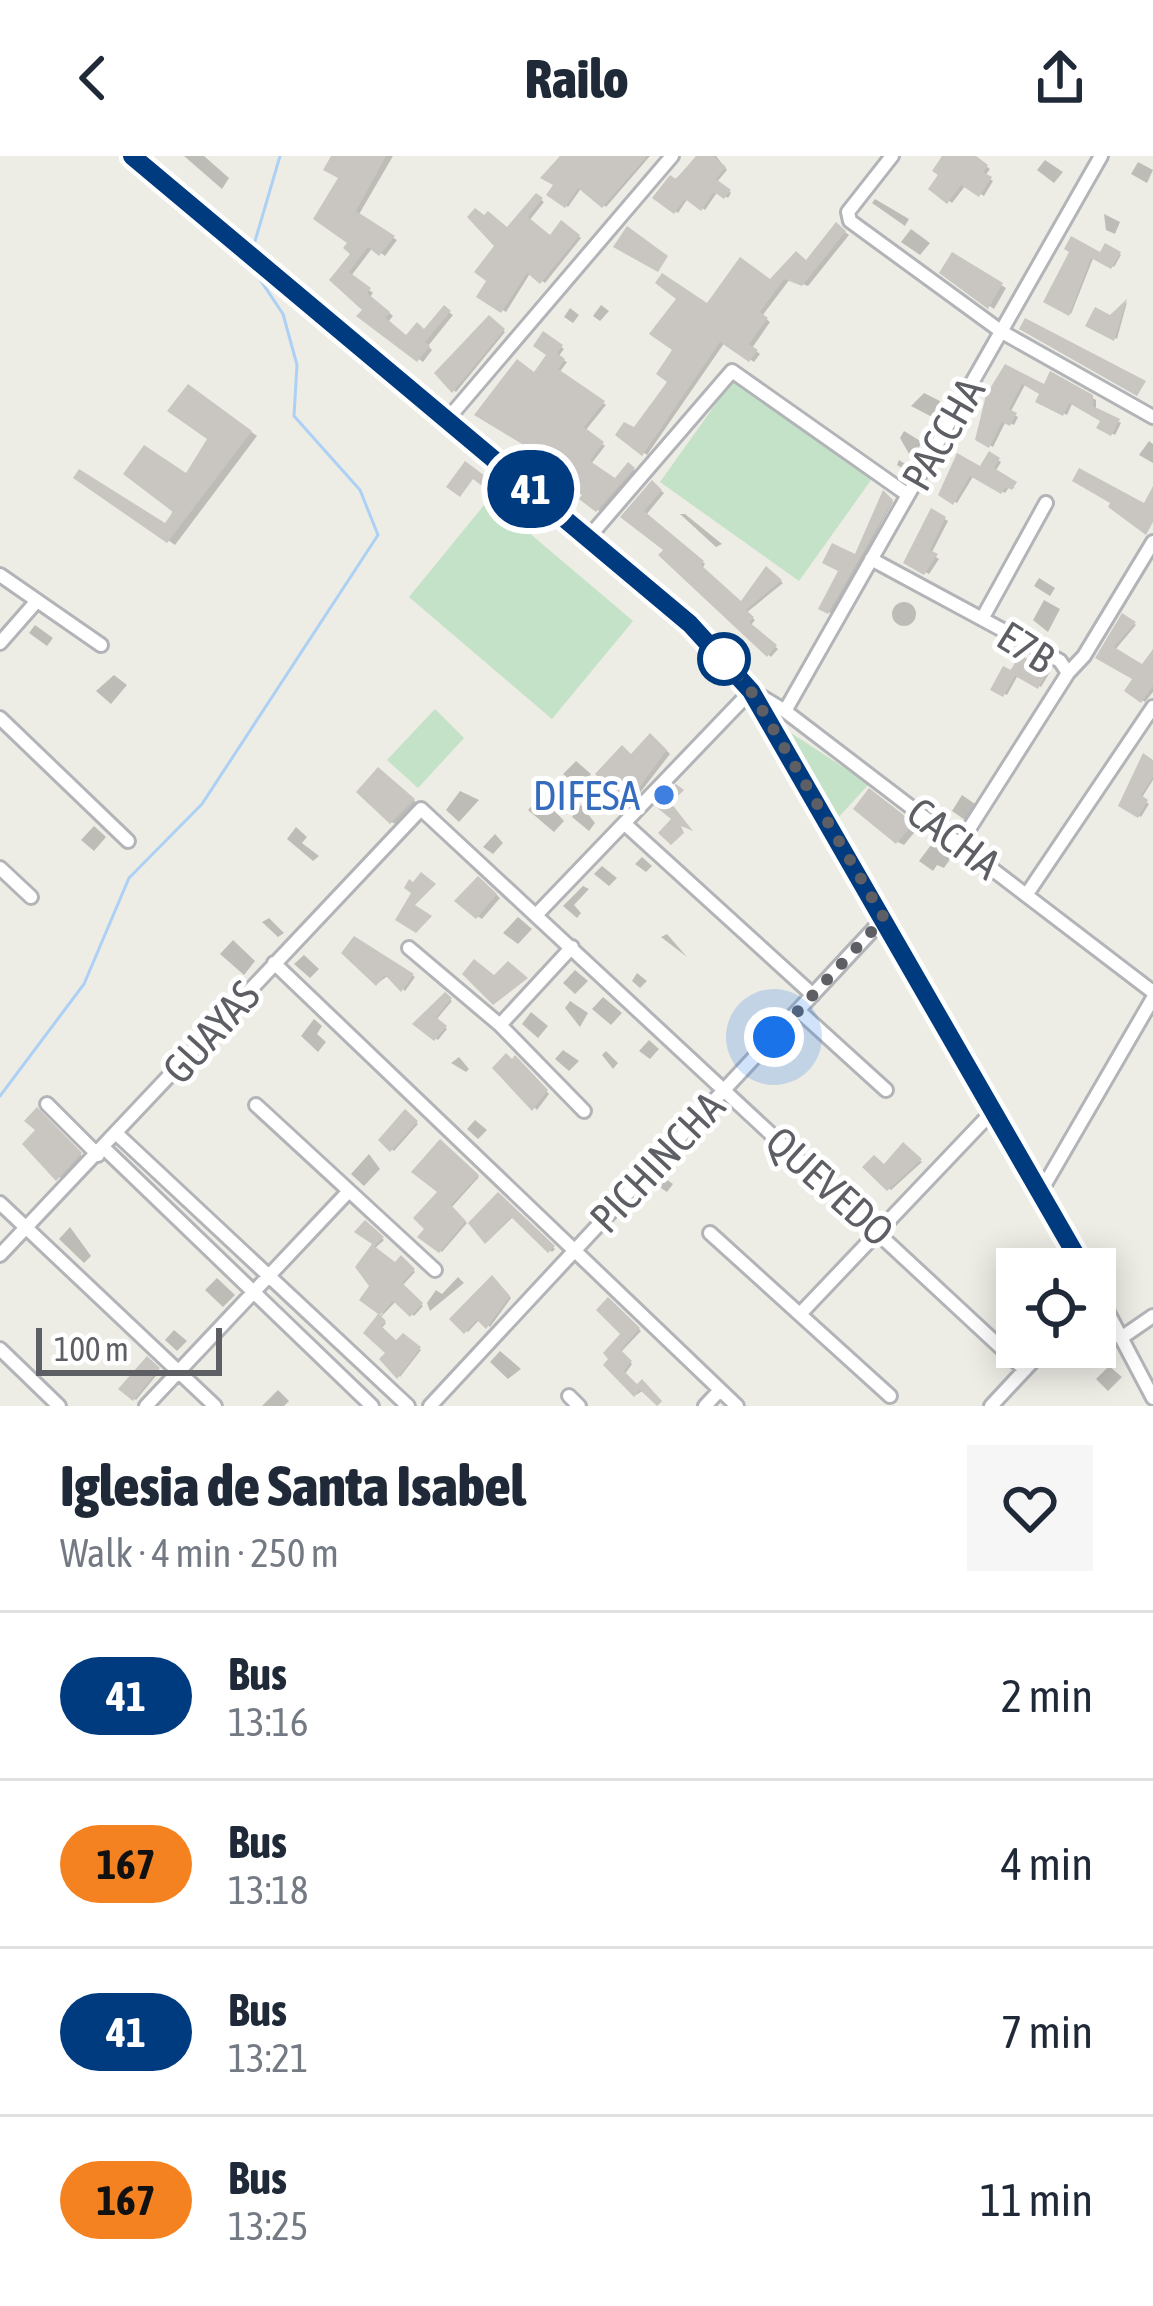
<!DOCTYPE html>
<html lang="en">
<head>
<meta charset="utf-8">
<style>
	:root { --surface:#fff; --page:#f6f6f7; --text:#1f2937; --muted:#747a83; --line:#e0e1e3 }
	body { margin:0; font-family:"Asap Condensed",sans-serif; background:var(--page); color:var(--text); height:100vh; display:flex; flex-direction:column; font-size:45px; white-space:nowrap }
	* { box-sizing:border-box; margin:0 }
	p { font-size:39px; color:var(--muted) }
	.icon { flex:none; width:66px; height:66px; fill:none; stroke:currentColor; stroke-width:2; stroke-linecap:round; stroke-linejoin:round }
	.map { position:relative; height:1250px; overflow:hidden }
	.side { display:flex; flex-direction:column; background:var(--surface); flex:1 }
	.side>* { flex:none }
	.badge { padding:0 24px; border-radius:39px; font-size:42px; line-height:78px }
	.fabs { position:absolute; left:996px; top:1092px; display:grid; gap:24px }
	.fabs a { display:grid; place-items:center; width:120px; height:120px; border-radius:0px; background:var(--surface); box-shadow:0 6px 30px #0003; font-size:60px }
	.scale { position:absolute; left:36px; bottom:30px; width:186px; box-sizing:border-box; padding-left:12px; border:6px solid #5d5f64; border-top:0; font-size:33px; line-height:42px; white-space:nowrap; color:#5d5f64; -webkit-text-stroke:9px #fff; paint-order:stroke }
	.you { position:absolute; width:60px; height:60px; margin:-30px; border:9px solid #fff; border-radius:50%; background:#1a73e8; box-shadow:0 0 0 18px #1a73e833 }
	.map>.badge { position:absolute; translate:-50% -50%; box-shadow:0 0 0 6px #fff }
	.round { display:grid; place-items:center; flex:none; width:126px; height:126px; border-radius:0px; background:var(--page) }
	.overview { display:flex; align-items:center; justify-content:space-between; height:204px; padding:0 60px }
	h1 { font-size:57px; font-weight:800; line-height:90px }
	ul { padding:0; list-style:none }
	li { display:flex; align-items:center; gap:36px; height:168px; padding:0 60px; border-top:3px solid var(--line) }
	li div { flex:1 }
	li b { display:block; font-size:45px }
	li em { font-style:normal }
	li .badge { min-width:132px; font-weight:700; text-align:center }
	header { display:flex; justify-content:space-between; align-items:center; height:156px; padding:0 60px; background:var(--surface); font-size:54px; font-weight:800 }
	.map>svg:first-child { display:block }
</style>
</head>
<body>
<header><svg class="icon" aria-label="back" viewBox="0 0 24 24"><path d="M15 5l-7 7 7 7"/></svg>Railo<svg class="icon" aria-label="share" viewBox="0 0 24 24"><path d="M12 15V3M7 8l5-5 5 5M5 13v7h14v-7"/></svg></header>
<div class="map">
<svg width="1153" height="1250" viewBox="0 0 1153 1250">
	<rect width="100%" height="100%" fill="#edece5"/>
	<path fill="#c4e2c7" d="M735,221L874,320L799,425L660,326Z
		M489,343L633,465L552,563L409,441Z
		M435,553L464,582L418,632L387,604Z
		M788,575L869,628L836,664Z"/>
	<path fill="#0003" d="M184,0H204L229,22L222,33Z
		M332,0H393L358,60L397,84L385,100L373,91L351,120L373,137L370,141L393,160L388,166L408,182L425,176L444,153L453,159L428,190L432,194L423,206L361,160L366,154L333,123L355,97L342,21Z
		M564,0H650L606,51L582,31L568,51L550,38Z
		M700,0H716L727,14L716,27L731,37L728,42L718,35L705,54L688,42L678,57L656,41Z
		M946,0H972L990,13L985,20L993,25L984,40L966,29L952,47L932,32Z
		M1045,4L1063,16L1054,27L1037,14Z
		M1138,6L1153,14L1147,27L1131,18Z
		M537,41L544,46L529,65L551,83L562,68L581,82L545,127L531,116L506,156L480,140Z
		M875,43L909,63L905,70L872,47Z
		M1104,58L1120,66L1115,78L1106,74Z
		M841,73L849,79L808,130L790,123L762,160L770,166L752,192L760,198L754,206L725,186L647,299L619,278L635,275L671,225L708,151L807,107Z
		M911,73L930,87L920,99L901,86Z
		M1106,91L1121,99L1114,111L1094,100L1071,158L1047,144L1073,94L1101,100Z
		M953,100L1006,132L994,153L943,116Z
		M1127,146L1117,183L1089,168L1111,162Z
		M601,149L609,155L600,165L593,160Z
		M570,152L579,159L573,167L564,161Z
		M490,163L505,176L456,236L440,222Z
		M544,179L564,193L558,201L567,206L559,217L606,249L585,275L605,290L591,308L616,326L629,310L636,315L601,356L583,343L587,338L535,220L550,199Z
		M1006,212L1045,232L1052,219L1096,244V254L1121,267L1115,279L1100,271L1103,263L1073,246L1067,259L1042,246L1043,237L1026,227L1010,257L1018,261L1014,269L1006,265L993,291L978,282Z
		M195,236L257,280L175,389L77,321L166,371L187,321L211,283Z
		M924,237L940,245L934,262L911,250Z
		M904,275L922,286L912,303L900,282Z
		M1149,285L1153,288V307L1139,299Z
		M990,299L1001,306L995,316L1016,333L1010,330L1005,337L974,319L957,347L942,338L959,301L981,314Z
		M899,304L913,313L910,317L897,309Z
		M653,328L664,337L646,359L705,408L702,413L742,448L767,414L783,427L746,457L755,464L750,470L778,493L771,501L667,393L625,360Z
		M885,339L893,346L832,458L822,452L856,403Z
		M932,356L948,365L931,398L939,403L929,418L907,406Z
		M680,358H685L722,388L716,391Z
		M1039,422L1055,432L1050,440L1034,430Z
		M1044,444L1060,453L1048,476L1033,464Z
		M892 458a12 12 0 1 1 24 0a12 12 0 1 1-24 0Z
		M1123,461L1136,469L1114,495L1143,512L1153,498V536L1145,546L1128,534L1136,522L1099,501Z
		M35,469L53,482L47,490L29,477Z
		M1020,503L1050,516L1041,531L1018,519L1007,539L994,533Z
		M114,519L127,529L111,548L96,535Z
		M654,582L670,598L632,647L633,601Z
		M1144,601L1153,607V624L1141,643L1149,648L1141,661L1122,649Z
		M576,605L591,618L581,632L563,618Z
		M383,617L417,647L396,668L391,666Z
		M460,635L479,644L459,666L446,654Z
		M962,639L975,648L965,664L952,655Z
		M541,640L564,665L554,676L528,654Z
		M876,640L918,672L904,689L898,686Z
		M581,649L595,667L589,675L572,661Z
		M94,670L106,681L94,695L81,684Z
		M296,671L307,681L302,687L319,700L313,705L287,683Z
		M495,678L503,687L493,698L483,691Z
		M934,685L953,699L944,712L937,709L933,715L919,705Z
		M642,701L652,710L646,716L635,708Z
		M602,710L617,722L609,730L594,718Z
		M483,726L500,742L482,763L477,760Z
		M583,730L589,733L574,749L581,757L577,762L563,750Z
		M518,761L532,773L518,788L503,777Z
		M269,762L284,777L278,781L262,766Z
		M667,778L687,801L661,781Z
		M233,784L255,805L244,819L220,798Z
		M354,784L415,821L405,835L389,819L378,827Z
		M304,799L319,813L310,822L294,808Z
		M575,814L588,825L575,838L563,827Z
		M637,817L647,825L640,832L632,825Z
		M445,840L452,845L436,864L447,873L438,884L417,867Z
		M603,841L622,857L611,869L592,853Z
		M570,845L588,857L580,871L565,852Z
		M531,856L548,870L538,882L522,868Z
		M314,863L322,870L317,878L326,886L318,896L301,880Z
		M649,884L659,893L650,903L639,895Z
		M563,894L579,905L569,915L555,903Z
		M606,895L618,907L613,913L602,899Z
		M459,901L469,913L466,916L451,907Z
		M519,905L549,938L537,954L496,912Z
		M41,956L83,1001L61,1024L39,974Z
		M405,957L418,968L394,995L382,984Z
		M475,964L487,974L478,983L467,973Z
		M440,986L479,1021L451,1052L467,1067L442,1096L422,1081L442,1036Z
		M904,990L922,1006L891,1034L866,1011L884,1012Z
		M369,998L380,1013L364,1030L351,1018Z
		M662,1020L673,1028L667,1036L655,1028Z
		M499,1040L555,1093L552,1096L514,1060L487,1086L472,1067Z
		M366,1068L384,1084L374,1093L396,1109L402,1103L415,1116L402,1130L423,1150L414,1160L397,1144L380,1162L386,1167L381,1173L397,1188L404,1181L421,1194L400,1221L383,1203L389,1197L367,1176L383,1157L364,1143L372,1130L359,1111L376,1087Z
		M70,1071L91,1100L84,1107L59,1083Z
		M458,1121L464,1127L430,1155L427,1147L436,1134L442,1138Z
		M217,1122L235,1139L223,1151L205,1134Z
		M494,1124L511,1142L490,1171L480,1163L468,1176L453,1163Z
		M608,1145L641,1175L621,1196L632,1208L625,1218L638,1232L645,1228L660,1248L644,1234L636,1239L607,1209L624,1178Z
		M174,1174L187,1185L177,1195L165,1184Z
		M500,1195L521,1213L508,1223L490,1206Z
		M147,1204L160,1215L136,1244L122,1233Z
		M1109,1210L1122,1221L1108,1235L1096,1223Z
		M278,1234L289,1245L284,1250H262Z"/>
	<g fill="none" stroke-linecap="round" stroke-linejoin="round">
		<path stroke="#add0f5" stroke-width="3" d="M253,92L280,0
			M0,940L84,828L129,722L202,648L378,379L360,334L294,260L297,209L283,158L249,107"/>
	</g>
	<path fill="#c9c6c2" d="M331,0H386L356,55L395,80L379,100L368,91L349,116L371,132L367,137L390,156L386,162L406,179L417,166L424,173L444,149L451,155L425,186L430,190L417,206L356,160L362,154L329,124L350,98L343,92L347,87L313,63L338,22L323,14Z
		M560,0H647L602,52L578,32L565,52L546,39L553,29L540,22Z
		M696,0H713L726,11L716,23L731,34L724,43L714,36L701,55L685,43L674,58L652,42L670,19L676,23Z
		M942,0H976L988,9L983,16L992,21L979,41L961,29L947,48L928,33L938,19L932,15Z
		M536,37L543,42L528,61L550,79L561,64L580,79L540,128L527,117L501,157L476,141L486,125L474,116L494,90L467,61L475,52L484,59L488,55L507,71Z
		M836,66L846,75L802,130L784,123L760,156L768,162L749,188L758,194L749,206L720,186L642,300L615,279L624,266L634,271L667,226L656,218L672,194L649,178L676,143L655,127L662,117L707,147L740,101L770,123L796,95L806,104Z
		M627,70L668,100L658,116L613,91Z
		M1071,80L1100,96L1105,87L1121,96L1111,113L1091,102L1069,160L1043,146L1069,96L1064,93Z
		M952,96L1003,127L988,153L939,117Z
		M1127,143L1114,185L1085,170L1095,151L1110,159Z
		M489,159L505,173L452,237L434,217Z
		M1025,162L1146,225L1137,240L1019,173Z
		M543,175L563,189L557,197L565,203L558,213L605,245L584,271L604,286L590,305L615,322L628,306L635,312L596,356L579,343L582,339L519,292L522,288L474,259L517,203L534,216L546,199L533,190Z
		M1005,208L1044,228L1050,215L1093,239V250L1120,263L1111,280L1096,272L1100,265L1069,247L1063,260L1035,246L1039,238L1022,228L1009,253L1017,257L1010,270L1002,266L989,292L975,284L986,239Z
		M188,228L252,275L167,387L73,322L79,313L165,367L173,356L123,318L144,289L186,317L207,283L167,255Z
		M989,295L1000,302L994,312L1017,326L1012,334L1006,331L1001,338L970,320L953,349L938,339L957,297L980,310Z
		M465,305L497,329L491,337L473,323L460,341L446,331Z
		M1079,312L1144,347L1153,330V366L1146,379L1108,351L1110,347L1072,325Z
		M652,324L662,334L644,355L704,405L701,409L741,445L766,410L782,424L746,454L754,461L749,466L777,489L767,501L658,399L663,394L620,361Z
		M883,334L893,344L828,458L818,453L838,415L822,407L832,387L855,398Z
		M931,352L946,361L930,394L938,398L924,419L903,407Z
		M1122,457L1136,466L1114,491L1142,508L1153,493V530L1141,547L1124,535L1132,523L1095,502Z
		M1019,499L1049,512L1038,533L1015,520L1003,541L990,534L1003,510L1011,514Z
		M650,577L667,594L627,648L595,618L622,589L631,598Z
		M1143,597L1153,604V621L1141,639L1148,644L1138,662L1118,650Z
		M378,611L415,643L390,668L356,636Z
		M676,628L684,634L671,647L693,675L681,670L684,677L671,689L658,677L671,663L655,650Z
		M869,632L914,667L896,688L853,653Z
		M421,716L436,728L415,749L432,760L416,777L395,764L411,737L404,732L409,723L413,726Z
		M478,720L497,738L476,763L454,745Z
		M354,780L414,818L401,836L385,819L376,830L341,797Z
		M474,803L494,819L508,805L528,822L493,849L462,818Z
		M445,836L452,842L436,861L447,870L434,885L412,868Z
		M506,897L512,903L515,899L548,934L532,955L492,912Z
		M37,951L82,997L56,1025L22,988L35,974L24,965Z
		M405,953L418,965L390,996L378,984Z
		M440,983L479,1019L451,1049L466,1065L439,1097L417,1081L424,1073L413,1062L437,1036L411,1016Z
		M903,986L922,1003L887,1035L862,1011L874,999L884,1008Z
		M498,1036L555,1090L548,1097L511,1061L485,1088L468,1067Z
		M365,1064L384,1081L374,1090L395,1106L401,1099L415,1113L402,1127L423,1147L410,1161L393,1145L380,1159L386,1165L381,1170L396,1184L403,1177L421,1191L397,1223L379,1203L385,1197L363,1177L378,1158L359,1144L369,1130L355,1111L372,1088L354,1076Z
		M492,1119L510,1140L486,1173L477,1164L464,1178L449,1163Z
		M608,1141L640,1172L621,1194L632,1205L624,1215L637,1228L642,1223L662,1245L657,1250L640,1234L634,1241L603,1209L608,1203L603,1197L620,1178L596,1154Z
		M147,1200L160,1212L133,1245L118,1233Z"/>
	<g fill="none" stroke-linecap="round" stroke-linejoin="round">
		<g stroke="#b2b4b8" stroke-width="18">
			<path id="minor" d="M132,0L690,468L751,535L1084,1113
				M892,0L848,56L850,65L1002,176L1153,261
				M446,265L672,0
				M588,382L732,215L908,339
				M871,403L1060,505L1068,517L960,687
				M0,419L101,489
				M982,463L1046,347
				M0,487L36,446
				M1068,517L1084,500L1153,386
				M752,535L785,555L1153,836
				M785,555L1101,0
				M0,562L128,685
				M625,668L813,839
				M0,712L31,741
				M1027,738L1153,551
				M538,757L751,535
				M409,792L500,869L584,955
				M274,807L737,1250
				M799,855L886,934
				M500,869L572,791
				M47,948L98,999
				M256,949L435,1114
				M118,979L408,1250
				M105,993L372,1250
				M1041,1035L1153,842
				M0,1047L215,1250
				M710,1077L890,1240
				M0,1099L421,653L1025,1214
				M1095,1132L1153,1242
				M800,1158L994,954
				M1121,1182L1153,1160
				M0,1193L59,1250
				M569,1240L579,1250
				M146,1250L348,1036
				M430,1250L884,762
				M705,1250L720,1234
				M991,1250L1046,1191"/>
		</g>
		<use href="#minor" stroke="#fff" stroke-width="12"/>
	</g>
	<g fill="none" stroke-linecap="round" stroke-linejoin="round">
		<g stroke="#fff" stroke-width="27">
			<path id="line" d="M132,0L690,468L751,535L1084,1113"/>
		</g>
		<use href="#line" stroke="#003b80" stroke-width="18"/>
		<path stroke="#5d5f64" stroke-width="12" stroke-dasharray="0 21.6" d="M724,503L751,535L884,762L774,881"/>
	</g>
	<circle fill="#fff" stroke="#003b80" stroke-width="6" cx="724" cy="503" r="24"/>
	<circle fill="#3f7fe0" stroke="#fff" stroke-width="4.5" cx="664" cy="639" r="12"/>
	<g text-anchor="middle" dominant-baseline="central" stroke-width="10" stroke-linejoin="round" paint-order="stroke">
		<g font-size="42" fill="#5d5f64" stroke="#fff">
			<text transform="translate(943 278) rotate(-60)">PACCHA</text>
			<text transform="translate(1026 491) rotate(32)">E7B</text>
			<text transform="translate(954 682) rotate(37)">CACHA</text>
			<text transform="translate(211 876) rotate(-48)">GUAYAS</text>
			<text transform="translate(657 1006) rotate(-47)">PICHINCHA</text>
			<text transform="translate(830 1030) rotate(42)">QUEVEDO</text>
		</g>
		<g font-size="42" fill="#366cbe" stroke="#fff" text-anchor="end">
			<text x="640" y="639">DIFESA</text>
		</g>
	</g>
</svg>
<div class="fabs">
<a><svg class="icon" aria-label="locate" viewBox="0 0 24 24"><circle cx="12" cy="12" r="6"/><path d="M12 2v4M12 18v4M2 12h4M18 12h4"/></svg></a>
</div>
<div class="scale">100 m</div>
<div class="you" style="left:774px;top:881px"></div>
<b class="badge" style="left:531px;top:333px;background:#003b80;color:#fff">41</b>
</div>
<section class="side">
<div class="overview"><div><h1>Iglesia de Santa Isabel</h1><p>Walk · 4 min · 250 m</p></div><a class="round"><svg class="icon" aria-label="heart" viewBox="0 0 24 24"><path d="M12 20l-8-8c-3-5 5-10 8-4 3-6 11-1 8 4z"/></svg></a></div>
<ul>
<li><span class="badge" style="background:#003b80;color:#fff">41</span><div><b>Bus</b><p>13:16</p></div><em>2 min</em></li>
<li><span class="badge" style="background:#f58220;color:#111">167</span><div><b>Bus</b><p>13:18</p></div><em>4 min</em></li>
<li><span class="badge" style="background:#003b80;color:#fff">41</span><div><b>Bus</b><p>13:21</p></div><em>7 min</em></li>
<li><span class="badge" style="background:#f58220;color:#111">167</span><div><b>Bus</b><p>13:25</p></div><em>11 min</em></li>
</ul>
</section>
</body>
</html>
